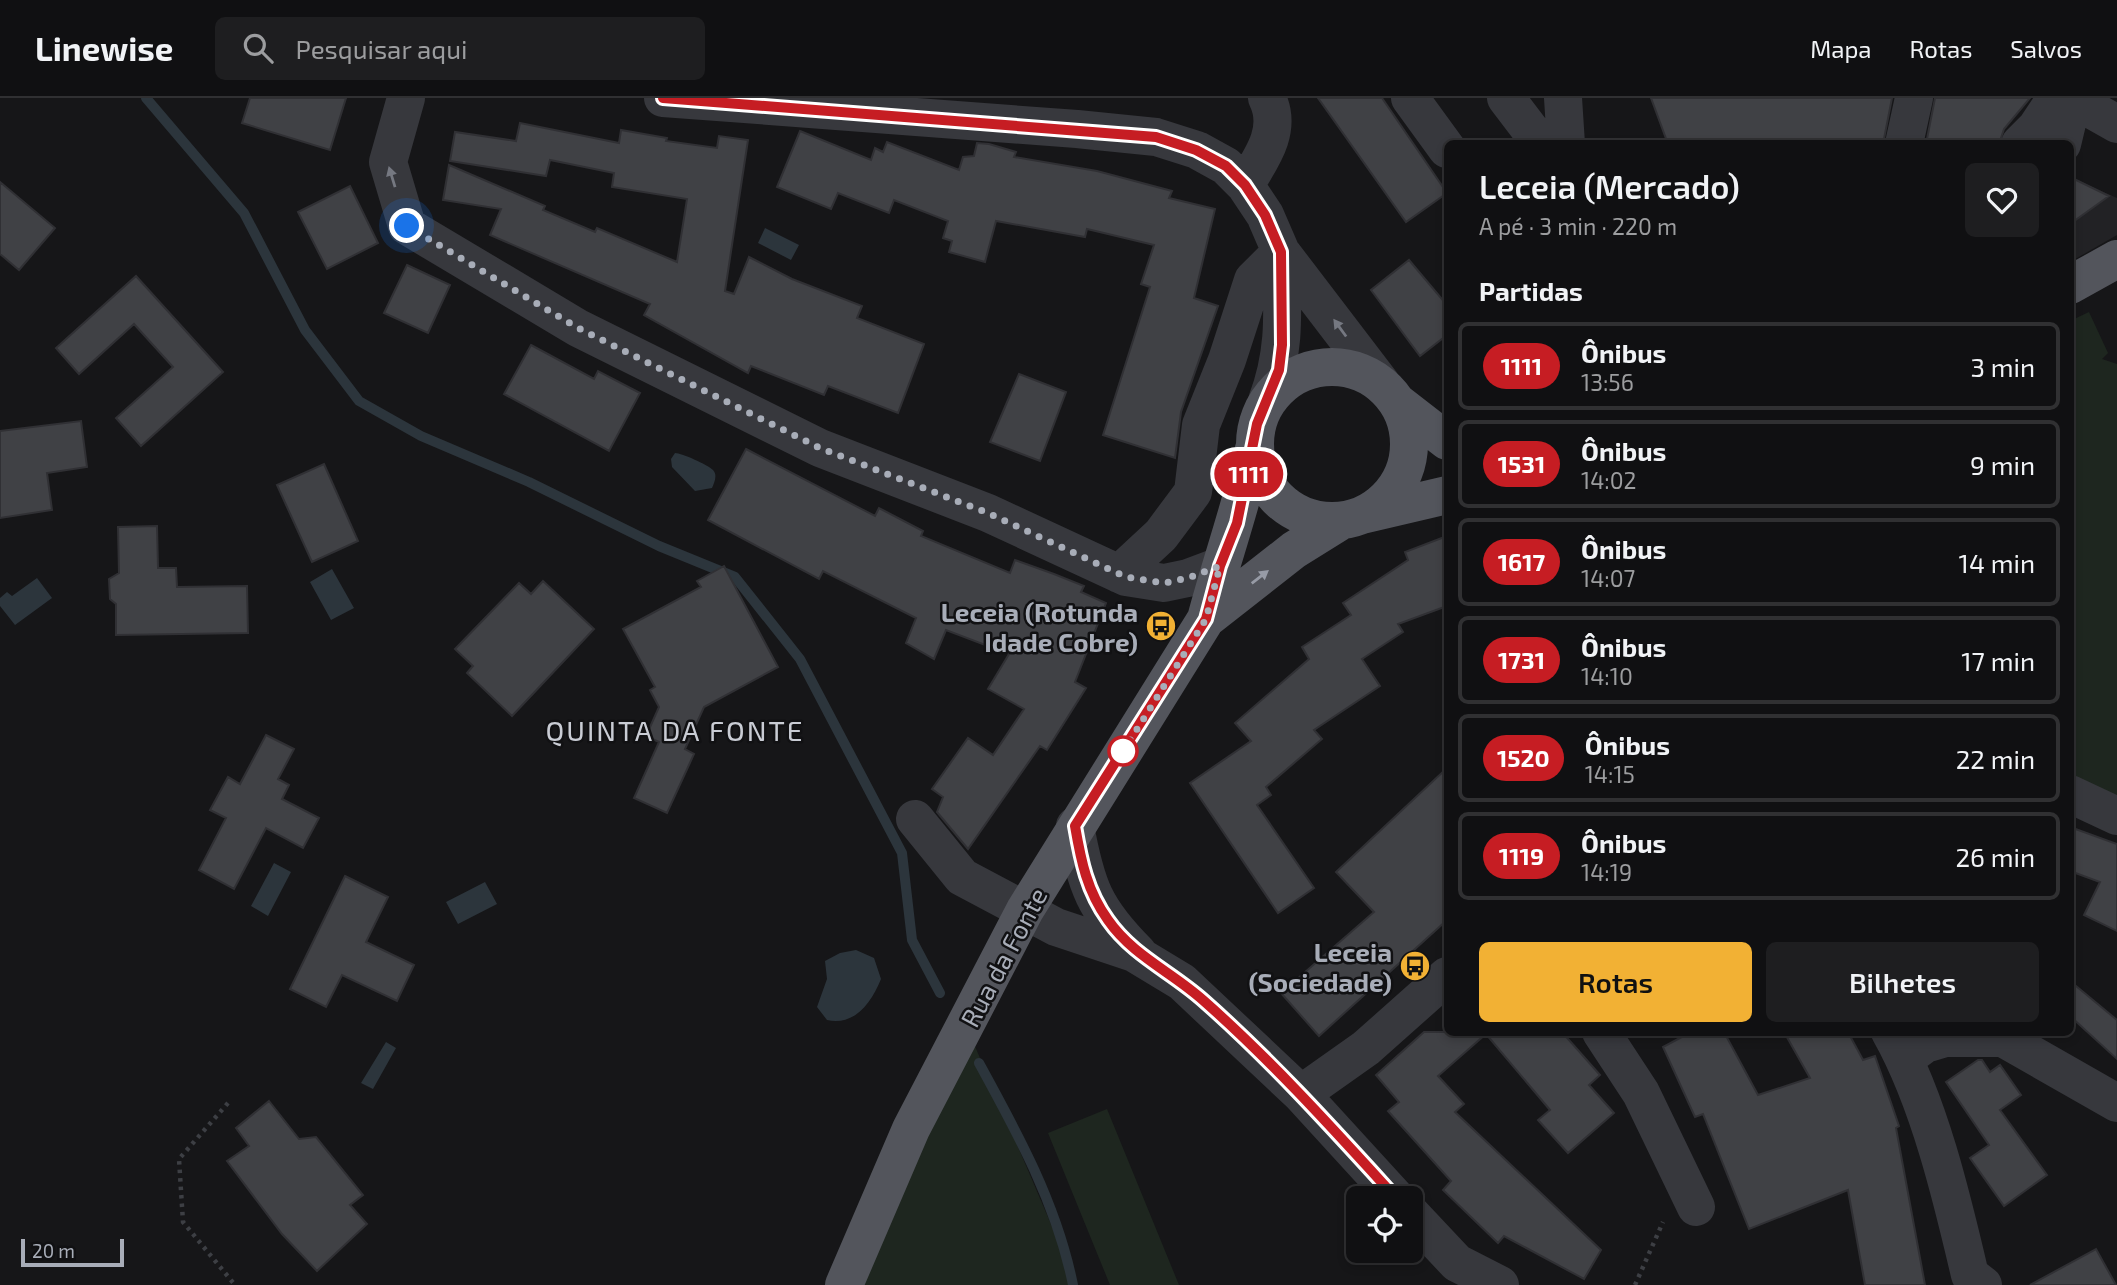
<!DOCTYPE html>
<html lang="pt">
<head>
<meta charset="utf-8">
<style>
	:root { --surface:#101012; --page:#1e1e20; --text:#f1f3f6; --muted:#9c9d9f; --line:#303032; --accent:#f2b134 }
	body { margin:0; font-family:"Exo 2",sans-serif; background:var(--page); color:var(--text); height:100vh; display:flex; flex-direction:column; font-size:26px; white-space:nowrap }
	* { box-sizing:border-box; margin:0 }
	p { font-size:23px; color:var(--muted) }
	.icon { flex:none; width:38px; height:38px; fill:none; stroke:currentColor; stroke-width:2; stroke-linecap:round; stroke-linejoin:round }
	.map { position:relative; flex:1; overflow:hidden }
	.sheet { position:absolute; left:1444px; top:42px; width:630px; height:896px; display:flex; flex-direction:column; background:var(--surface); border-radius:10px; box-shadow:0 4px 10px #0003,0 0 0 2px var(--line) }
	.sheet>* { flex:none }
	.badge { padding:0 14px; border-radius:23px; font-size:24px; line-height:46px }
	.tools { position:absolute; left:1346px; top:1088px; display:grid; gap:14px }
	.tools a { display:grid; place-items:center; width:77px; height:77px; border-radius:10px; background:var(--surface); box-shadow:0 4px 10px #0003,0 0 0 2px var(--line); font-size:35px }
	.scale { position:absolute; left:21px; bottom:18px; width:103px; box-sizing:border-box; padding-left:7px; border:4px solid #a8adb8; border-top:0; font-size:19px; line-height:24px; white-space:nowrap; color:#a8adb8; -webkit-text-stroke:5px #111113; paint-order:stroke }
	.you { position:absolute; width:35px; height:35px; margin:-18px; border:5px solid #fff; border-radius:50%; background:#1a73e8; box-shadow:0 0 0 10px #1a73e833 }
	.map>.badge { position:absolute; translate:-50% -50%; box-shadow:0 0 0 4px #fff }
	h2 { padding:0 35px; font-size:26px; line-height:63px }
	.round { display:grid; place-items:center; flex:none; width:74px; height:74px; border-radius:10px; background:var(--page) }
	.summary { display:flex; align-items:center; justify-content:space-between; height:119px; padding:0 35px }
	h1 { font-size:33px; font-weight:600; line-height:52px }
	.cta { display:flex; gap:14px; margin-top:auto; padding:14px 35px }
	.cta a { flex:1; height:80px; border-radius:10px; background:var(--accent); color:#111; font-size:28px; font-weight:600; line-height:80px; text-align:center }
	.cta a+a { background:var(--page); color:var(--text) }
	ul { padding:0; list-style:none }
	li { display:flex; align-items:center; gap:21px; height:88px; margin:0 14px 10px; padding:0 21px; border:4px solid var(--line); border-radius:10px }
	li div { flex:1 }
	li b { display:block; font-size:26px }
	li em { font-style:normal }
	li .badge { min-width:77px; font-weight:700; text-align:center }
	header { display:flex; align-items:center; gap:42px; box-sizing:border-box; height:98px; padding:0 35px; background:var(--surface); border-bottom:2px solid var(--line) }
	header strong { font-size:33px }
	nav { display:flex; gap:38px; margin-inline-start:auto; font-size:24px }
	.search { width:490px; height:63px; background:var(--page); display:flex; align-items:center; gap:18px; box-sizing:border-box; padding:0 24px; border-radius:10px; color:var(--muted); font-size:26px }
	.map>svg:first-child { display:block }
</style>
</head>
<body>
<header>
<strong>Linewise</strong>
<div class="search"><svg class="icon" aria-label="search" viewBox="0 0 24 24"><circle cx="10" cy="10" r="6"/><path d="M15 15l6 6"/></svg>Pesquisar aqui</div>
<nav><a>Mapa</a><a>Rotas</a><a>Salvos</a></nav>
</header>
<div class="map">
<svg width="2117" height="1187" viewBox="0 0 2117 1187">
	<rect width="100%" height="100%" fill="#161618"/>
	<path fill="#222225" d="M2070,79L2117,100V137L2070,164Z"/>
	<path fill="#1e261f" d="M2089,214L2108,255L2102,261L2117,266V698L2070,679V223Z
		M971,939L1077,1187H853Z
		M1107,1011L1179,1187H1110L1048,1035Z"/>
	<path fill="#2c353c" d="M765,130L799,147L791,162L758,145Z
		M675,355C682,355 708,367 713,372C718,377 714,385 712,390L695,393L672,369L671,361Z
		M332,471L354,510L331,522L310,484Z
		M37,480L52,500L15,527L0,508V500L7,494L12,498Z
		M274,765L291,774L268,818L251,808Z
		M485,784L497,806L458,826L446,804Z
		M856,852L874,860L881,881C871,905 855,928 827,922L817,909L827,881L825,863L840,855Z
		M386,944L396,950L373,991L361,985Z"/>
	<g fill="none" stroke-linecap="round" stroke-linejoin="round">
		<path stroke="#2c353c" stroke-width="10" d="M146,0L244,115L305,232L359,303L421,338L529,384L659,448L735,479L800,561L902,755L912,842L940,895
			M979,965C1018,1036 1057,1107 1073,1187"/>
	</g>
	<path fill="#404145" stroke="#303034" stroke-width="2" d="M250,0H346L330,52L242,25Z
		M1318,0H1382L1447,95L1406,124Z
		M1651,0H1892L1883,46H1668Z
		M1935,0H2030L2004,31L1999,46H1926Z
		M520,25L619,45L621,32L667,40L666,43L717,50L719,38L748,42L725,193L734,196L749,159L792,181L862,208L857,220L924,246L898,315L828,288L824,297L751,268L748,275L644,217L650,206L490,137L501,111L443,102L449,67L545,108L543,112L595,134L597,130L677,164L687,101L612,89L614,75L550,62L546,78L450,63L455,34L516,43Z
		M800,33L871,62L875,50L883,54L887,44L959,72L963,59L974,58L977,45L989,46L1016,54L1014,59L1097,73L1172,93L1169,100L1215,111L1194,200L1218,208L1181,314L1175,360L1103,337L1150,189L1141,186L1154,147L1087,131L1085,139L996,123L985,164L949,154L952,143L943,140L948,123L894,102L889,115L838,95L831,111L777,89Z
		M2070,79L2109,98L2070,126Z
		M0,84L55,130L19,172L0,156Z
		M350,88L378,145L327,171L298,114Z
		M1409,162L1447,207V237L1420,258L1371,192Z
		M407,167L450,187L428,235L384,215Z
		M136,178L223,274L141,348L116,320L173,269L134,226L79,276L56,250Z
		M531,247L594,281L598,273L640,295L609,353L504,296Z
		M1019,276L1066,294L1040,363L990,344Z
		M81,323L87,369L47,375L52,412L0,420V333Z
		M746,351L875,418L879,410L923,433L921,438L1010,475L1015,462L1054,476L1084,488L1081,494L1106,505L1075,584L1086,590L1047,652L1040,648L968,751L937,714L943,699L932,691L968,640L993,657L1024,611L988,591L1009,556L946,532L934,561L906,545L916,520L823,473L819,481L708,422Z
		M324,366L358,443L312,464L277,387Z
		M157,428L158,470H176L177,489L247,488L248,535L116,537V506L110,501L109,481L119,475L118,429Z
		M1447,438V508L1398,526L1403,534L1362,561L1380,588L1314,632L1322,641L1266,689L1271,697L1257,707L1314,790L1278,815L1190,685L1251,643L1235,625L1309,561L1302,549L1351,517L1343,505L1408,462L1405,454Z
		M724,468L778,569L704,609L685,651L694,656L667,715L634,700L659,644L646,638L659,609L650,592L655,589L623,531L701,489L697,483Z
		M543,483L594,531L512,618L467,575L473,568L455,551L519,485L531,496Z
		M266,637L294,651L278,681L289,687L282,701L319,720L303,750L266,730L234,791L199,772L226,720L210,712L228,679L240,686Z
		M1447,670V822L1319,938L1281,895L1374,814L1336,774Z
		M2070,729L2117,746V833L2084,817L2100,784L2070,773Z
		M345,778L388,799L366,844L414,867L397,903L342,877L326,909L290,891Z
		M2070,883L2117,922V961L2070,918Z
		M1424,934H1562L1600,977L1589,987L1614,1015L1568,1055L1538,1022L1550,1012L1486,936L1438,978L1464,1006L1455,1014L1601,1152L1584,1181L1504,1138L1498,1145L1443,1092L1451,1083L1388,1013L1399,1004L1376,977Z
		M1691,934H1724L1758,997L1810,980L1784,934H1848L1863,962L1875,958L1899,1028L1896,1030L1925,1187H1865L1848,1092L1749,1131L1703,1016L1695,1019L1663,949Z
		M1978,962H1982L1990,974L2000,967L2021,997L2000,1012L2047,1077L2004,1108L1970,1060L1989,1047L1946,984Z
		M269,1003L299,1041L316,1039L363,1097L350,1107L367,1126L317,1173L282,1136L227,1063L249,1048L236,1030Z
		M2096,1151L2116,1187H2030Z"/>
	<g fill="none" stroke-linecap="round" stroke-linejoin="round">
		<path stroke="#3d3f44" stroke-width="4.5" stroke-dasharray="3.5 5" stroke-linecap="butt" d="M228,1005L179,1061L183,1124L235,1187
			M1635,1187L1663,1124"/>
		<path stroke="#37383d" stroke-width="38" d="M406,0L388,64L407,128L578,230L820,350L988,415L1126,479L1164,485L1188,480L1220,468
			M663,0L1077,31L1156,39L1197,52L1226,68L1245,87L1265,117L1281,154L1381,285
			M1410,0L1447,51
			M1506,0L1541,46
			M1563,0L1566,46
			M2071,0L2117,26
			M1904,46L1914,0
			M2020,46L2036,30L2056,0
			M2062,46L2073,0
			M1245,87C1261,61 1283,32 1267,0
			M1267,303C1287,250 1282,209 1281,154
			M1119,476L1161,437L1193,394L1201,327L1227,262L1253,182L1281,154
			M2070,696L2117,718
			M915,721L962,779L1056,829L1134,855L1182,884L1301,996L1397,1101
			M1075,728C1086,788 1094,811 1138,855
			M1601,934L1641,995L1696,1109
			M1890,934C1929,1003 1952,1100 1970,1177L1983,1187
			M1905,961L1925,946L1945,940H2003L2117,1005
			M1301,996L1366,950L1447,878
			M1410,1115L1457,1165L1500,1187"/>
		<path stroke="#53555c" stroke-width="38" d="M2070,187L2117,161
			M1255 346a77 77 0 1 1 154 0a77 77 0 1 1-154 0Z
			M1398,305L1447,343
			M1366,416L1447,397
			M1206,521L1294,452L1339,424
			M844,1187L911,1031L1025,812L1206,521C1221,464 1241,409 1254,351"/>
	</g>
	<defs><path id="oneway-solid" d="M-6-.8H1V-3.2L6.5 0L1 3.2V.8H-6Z" transform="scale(1.75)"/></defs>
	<g fill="#757881">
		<use href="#oneway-solid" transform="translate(392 79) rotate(-107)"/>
		<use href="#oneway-solid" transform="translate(1340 230) rotate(-126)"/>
	</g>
	<use fill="#979ba6" href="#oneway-solid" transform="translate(1260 479) rotate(-38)"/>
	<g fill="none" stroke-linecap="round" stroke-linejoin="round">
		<g stroke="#fff" stroke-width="16">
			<path id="line" d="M663,0L1156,39L1196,52L1226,68L1245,87L1265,117L1281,154L1282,247L1279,272L1257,326L1237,425L1220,468L1206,521L1075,728C1081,763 1087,793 1108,822C1133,858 1172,874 1204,903C1273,964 1335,1033 1397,1101"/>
		</g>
		<use href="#line" stroke="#c61d23" stroke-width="10"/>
		<path stroke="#a8adb8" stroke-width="7" stroke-dasharray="0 12.6" d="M407,128L578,230L820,350L988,415L1126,479L1164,485L1188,480L1220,468L1206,521L1119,660L1123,653"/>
	</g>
	<defs>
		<g id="bus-disc" transform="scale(1.575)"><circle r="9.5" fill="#f2b134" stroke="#111113"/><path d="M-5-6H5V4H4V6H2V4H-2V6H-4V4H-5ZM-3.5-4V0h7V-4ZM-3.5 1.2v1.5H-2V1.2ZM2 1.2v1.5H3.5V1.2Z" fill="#111"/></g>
	</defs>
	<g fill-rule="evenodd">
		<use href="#bus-disc" x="1161" y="528"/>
		<use href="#bus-disc" x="1415" y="868"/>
	</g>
	<circle fill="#fff" stroke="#c61d23" stroke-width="3.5" cx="1123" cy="653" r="14"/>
	<g text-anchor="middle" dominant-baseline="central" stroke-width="5" stroke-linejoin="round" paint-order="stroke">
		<g font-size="26" font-weight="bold" fill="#a8adb8" stroke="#111113" text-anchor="end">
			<text x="1138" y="513">Leceia (Rotunda<tspan x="1138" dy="30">Idade Cobre)</tspan></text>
			<text x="1392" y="853">Leceia<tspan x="1392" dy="30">(Sociedade)</tspan></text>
		</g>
		<g font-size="26" fill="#a8adb8" stroke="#111113">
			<text transform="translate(1003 859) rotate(-62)">Rua da Fonte</text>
		</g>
		<g font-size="28" letter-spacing="2" fill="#c9ccd4" stroke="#111113">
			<text x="675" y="632">QUINTA DA FONTE</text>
		</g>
	</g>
</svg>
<div class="tools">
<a><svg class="icon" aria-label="locate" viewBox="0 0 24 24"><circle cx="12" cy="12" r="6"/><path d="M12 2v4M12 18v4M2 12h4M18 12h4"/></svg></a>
</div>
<div class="scale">20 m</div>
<div class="you" style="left:407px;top:128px"></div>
<b class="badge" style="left:1249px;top:376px;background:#c61d23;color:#fff">1111</b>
<section class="sheet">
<div class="summary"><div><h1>Leceia (Mercado)</h1><p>A pé · 3 min · 220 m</p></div><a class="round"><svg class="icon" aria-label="heart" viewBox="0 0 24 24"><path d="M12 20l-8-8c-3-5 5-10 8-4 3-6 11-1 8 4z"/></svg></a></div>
<h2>Partidas</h2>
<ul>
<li><span class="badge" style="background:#c61d23;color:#fff">1111</span><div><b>Ônibus</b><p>13:56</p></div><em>3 min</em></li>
<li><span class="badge" style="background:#c61d23;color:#fff">1531</span><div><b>Ônibus</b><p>14:02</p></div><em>9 min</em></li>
<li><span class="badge" style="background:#c61d23;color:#fff">1617</span><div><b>Ônibus</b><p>14:07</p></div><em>14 min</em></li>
<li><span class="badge" style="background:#c61d23;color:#fff">1731</span><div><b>Ônibus</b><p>14:10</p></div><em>17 min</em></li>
<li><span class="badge" style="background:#c61d23;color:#fff">1520</span><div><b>Ônibus</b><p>14:15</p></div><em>22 min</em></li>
<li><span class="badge" style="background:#c61d23;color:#fff">1119</span><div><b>Ônibus</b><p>14:19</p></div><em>26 min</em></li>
</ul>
<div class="cta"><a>Rotas</a><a>Bilhetes</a></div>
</section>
</div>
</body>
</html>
